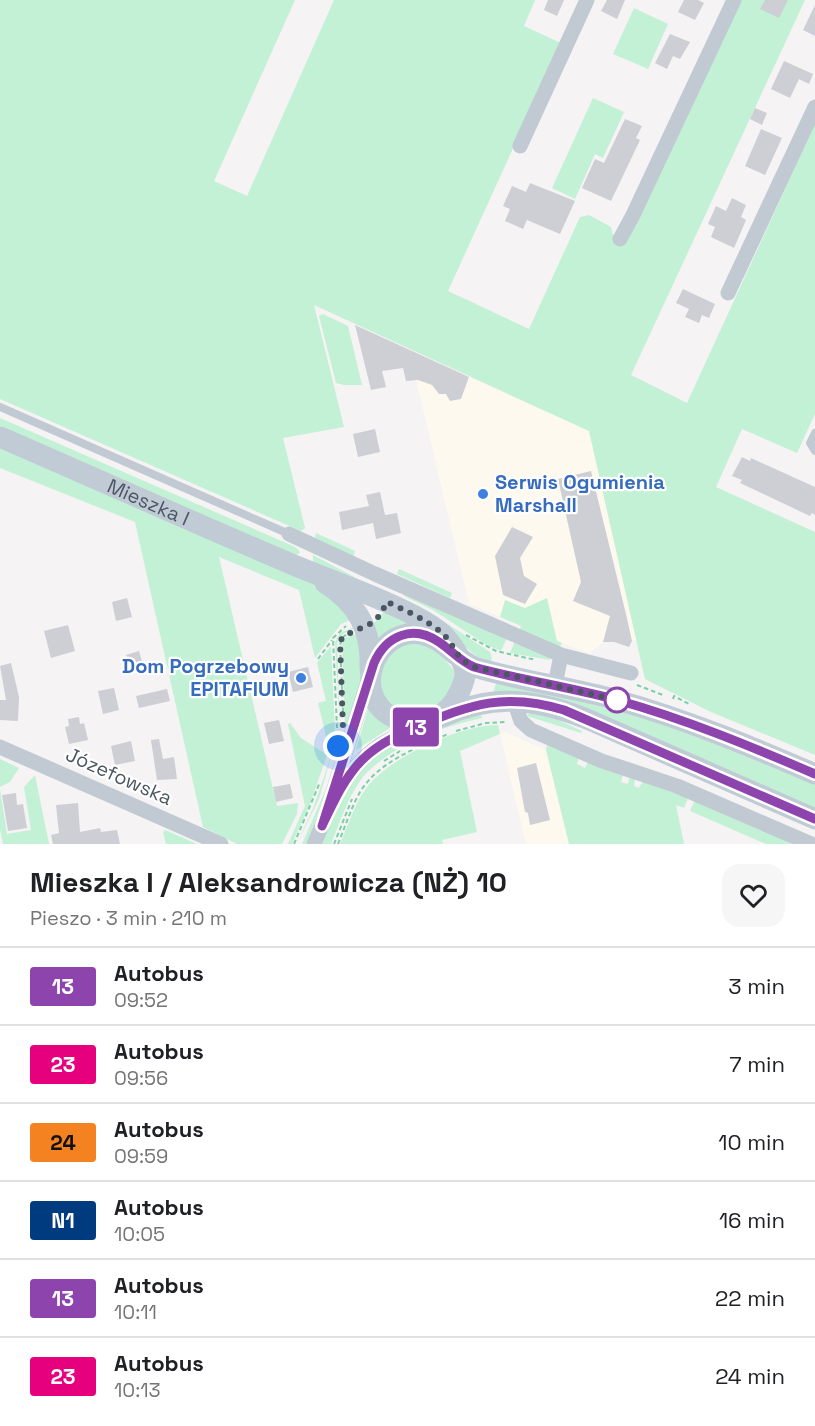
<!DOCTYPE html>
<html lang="pl">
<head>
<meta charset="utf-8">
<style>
	:root { --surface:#fff; --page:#f6f6f6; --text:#202124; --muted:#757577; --line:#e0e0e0 }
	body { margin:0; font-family:"Space Grotesk",sans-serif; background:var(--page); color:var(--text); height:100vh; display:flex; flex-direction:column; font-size:22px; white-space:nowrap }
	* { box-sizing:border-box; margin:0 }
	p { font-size:20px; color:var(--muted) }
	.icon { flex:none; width:33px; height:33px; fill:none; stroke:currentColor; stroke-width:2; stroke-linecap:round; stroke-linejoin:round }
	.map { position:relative; height:844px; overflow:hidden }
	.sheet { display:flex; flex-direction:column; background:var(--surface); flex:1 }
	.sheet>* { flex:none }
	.badge { padding:0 12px; border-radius:4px; font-size:21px; line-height:39px }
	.you { position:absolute; width:30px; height:30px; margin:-15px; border:4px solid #fff; border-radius:50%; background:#1a73e8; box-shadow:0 0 0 9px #1a73e833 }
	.map>.badge { position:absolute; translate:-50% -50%; box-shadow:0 0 0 3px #fff }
	.round { display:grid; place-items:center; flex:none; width:63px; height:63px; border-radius:18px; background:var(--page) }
	.headline { display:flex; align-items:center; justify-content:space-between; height:102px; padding:0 30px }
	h1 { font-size:28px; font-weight:800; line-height:45px }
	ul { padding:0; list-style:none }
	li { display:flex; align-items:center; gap:18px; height:78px; padding:0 30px; border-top:2px solid var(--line) }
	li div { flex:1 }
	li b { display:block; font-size:22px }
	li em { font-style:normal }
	li .badge { min-width:66px; font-weight:700; text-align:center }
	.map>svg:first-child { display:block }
</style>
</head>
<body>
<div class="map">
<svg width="815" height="844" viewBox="0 0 815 844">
	<rect width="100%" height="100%" fill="#f5f3f3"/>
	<path fill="#fdf9ef" d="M409,350L589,431L637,640L632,641L629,647L614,642H603L589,654L469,604Z
		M505,732L546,750L569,844H526L500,734Z"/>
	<path fill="#c3f1d5" d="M0,0H295L214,181L247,196L334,0H535L524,26L561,43L448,291L529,329L580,217L589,215L611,227L613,235L624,241L738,0H805L631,375L687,403L815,124V414L797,453L742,429L716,487L815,532V755L711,712L645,679L589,431L314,305L344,427L283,438L305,528L301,531L0,399Z
		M634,8L668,24L648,69L613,54Z
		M593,98L624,112L603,158L595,154L575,199L552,188Z
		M323,314L348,326L362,385H344L336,383L319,316Z
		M0,418L293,546L298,549L300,553L296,555L290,554L0,426Z
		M0,448L315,582L355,618L341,624L315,658L299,590L219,557L277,806L298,803L297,814L282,844H237L203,827L135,522L0,468Z
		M316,533L355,551L353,558L315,538Z
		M313,555L358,579L313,562Z
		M399,569L452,593L450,598L397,574Z
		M405,593L507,638L501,651L485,644L433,610L404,596Z
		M547,598L557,641L562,643L559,648L519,631L521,626L500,617L505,600L525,608Z
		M384,612L409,625L378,640L373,624Z
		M434,615L490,652L492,658L490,663C467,654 451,632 434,615Z
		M359,625V626L343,634L337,643L340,730L335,642L340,633Z
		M361,632L362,679L345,729L342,644L345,638Z
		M515,641L549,657L550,660L510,653Z
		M411,642C433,647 442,654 455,672L454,686L439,705L424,713H405L384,698L378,678L391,651Z
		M331,646L335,732L331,743L327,740L318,703L326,701L317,663Z
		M497,680L661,722L815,782V811L493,694Z
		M369,705L393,726L356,750Z
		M480,710L482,718C443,726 390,746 363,777C348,796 340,822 331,844H322L343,793L361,768L387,747Z
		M529,713L545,714L582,731L581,733L527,716Z
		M290,723L301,738L327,755L310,804L292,844H288L305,806L288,724Z
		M498,725L500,734L460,751L477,832L442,840L443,844H340C348,826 354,805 365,790C387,758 460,725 498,725Z
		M547,745L579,757L577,764L585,768L588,762L623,775L621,782L628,784L629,778L635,779L634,786L639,788L643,781L688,798L684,808L676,805L684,844H569L546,750Z
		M332,753L319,799L297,844L314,806Z
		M337,757C330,787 318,815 306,844H302L325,791Z
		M0,759L19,768L10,782L0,787Z
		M35,775L49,844H3L0,829V789L7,834L31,830L24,787Z
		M695,800L785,840L791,844H766L690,811Z
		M165,830L197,844H166L163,832Z"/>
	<path fill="#cdcfd5" d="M548,0H564L557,16L544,10Z
		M607,0H625L617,19L601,11Z
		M684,0H698L704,3L695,20L678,12Z
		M765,0H788L779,18L760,9Z
		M815,5V36L803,30Z
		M670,34L690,42L680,59L673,56L667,69L655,63Z
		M784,61L813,74L809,84L799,79L790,98L771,89Z
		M755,108L767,113L762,125L750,119Z
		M625,119L642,126L636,138L640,140L611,201L582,188L595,159L604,163Z
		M761,129L782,138L765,175L745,166Z
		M530,183L575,201L560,234L527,220L523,229L505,221L510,209L503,206L512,186L526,192Z
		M732,198L746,205L741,217L746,220L734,248L711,237L715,227L708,224L716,206L726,211Z
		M683,289L715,304L709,318L702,315L699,323L685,317L689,309L676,303Z
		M355,325L469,377L461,399L450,401L446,394H439L432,385L418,380L406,381L403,368L382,371L386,387L371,390Z
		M375,429L380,452L358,457L353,434Z
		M742,457L750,461L751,458L815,487V515L812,513L810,516L740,483L742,480L732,476Z
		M591,471L626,614L632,641L629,647L614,642H603L610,616L573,601L581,582L558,479Z
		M380,492L385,515L397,513L401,533L376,539L373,523L342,530L339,512L369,506L366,495Z
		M512,527L533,537L520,558L524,576L537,584L525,604L503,595L495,556Z
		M127,598L132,617L116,621L112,602Z
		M68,625L75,651L51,658L44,631Z
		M139,651L143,665L131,669L126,655Z
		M11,663L19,697L18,721L0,720V700H6L0,666Z
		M308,667L313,687L293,692L288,672Z
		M114,688L119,710L103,714L98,691Z
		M167,689L170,701L139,708L136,696Z
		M79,717L80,724L84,723L88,740L69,744L65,727L69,726L68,719Z
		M279,720L284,741L269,744L264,723Z
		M159,739L163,759L174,757L177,779L157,780L151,740Z
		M131,741L135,761L115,765L111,746Z
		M536,763L550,820L530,825L528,813L525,812L517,768Z
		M290,784L293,798L276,802L273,787Z
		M16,793L17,805L23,804L27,828L8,831L2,795Z
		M78,803L80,832L100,828L101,832L117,830L120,844H53L51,835L59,833L56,805Z"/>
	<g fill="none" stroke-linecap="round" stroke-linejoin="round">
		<path stroke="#7ad0a6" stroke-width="2" stroke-dasharray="4.5 3" stroke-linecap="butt" d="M466,635L496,651L536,660
			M318,659L332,640
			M637,685L663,695
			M673,699L674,696L689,704
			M343,712L340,645L342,638L347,634
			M337,728L333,638L346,626
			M456,731L486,723L507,722
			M384,761L400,751
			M294,844L320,782
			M334,844L352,799
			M338,844C345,827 351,808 360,792C379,761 417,748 448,734"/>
		<path stroke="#c1cad2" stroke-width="8" d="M0,407L289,534
			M815,433L810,443L815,451"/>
		<path stroke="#c1cad2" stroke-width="15" d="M520,146L587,0
			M620,239L633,215L734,0
			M728,293L815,107
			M289,534L375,574L561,655
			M555,685L561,655L631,673
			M514,701L521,721L531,730L602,761L677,786L811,844
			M0,747L221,844
			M334,789L369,678
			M314,844C329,808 346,767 380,745C393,737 408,731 422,725"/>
		<g stroke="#c1cbd6" stroke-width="21">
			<path id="s1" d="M0,437C99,480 197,524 296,566C335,582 375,595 413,615C422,620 432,625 440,632C449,639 465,662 465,674C465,680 462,686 460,691C447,719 421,731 393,717C350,696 374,628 420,634C441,637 455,658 474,667C521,681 570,687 617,700C685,719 750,746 815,774"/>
			<path d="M325,583C358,604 372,630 370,669"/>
			<path d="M442,717C494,693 536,699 587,719L815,819"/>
		</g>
	</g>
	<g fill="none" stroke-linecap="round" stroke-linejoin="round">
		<g stroke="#fff" stroke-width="14">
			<path id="line" d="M815,774C750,746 685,719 617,700C570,687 521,680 474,667C460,661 451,650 439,642C412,624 386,636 374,663L322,826C333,803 344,778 362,760C378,744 398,735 417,727C471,704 506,692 564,710L815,819"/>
		</g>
		<use href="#line" stroke="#8e44ad" stroke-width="9"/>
		<path stroke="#4a5661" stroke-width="6" stroke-dasharray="0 10.8" d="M338,746L343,729L340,641C348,631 363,629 373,622C380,617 383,609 387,602C405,610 427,620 442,633C456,646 454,658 474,667L617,700"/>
	</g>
	<g fill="#3f7fe0" stroke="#fff" stroke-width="2">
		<circle cx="483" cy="494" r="6"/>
		<circle cx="301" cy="678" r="6"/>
	</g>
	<circle fill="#fff" stroke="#8e44ad" stroke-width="3" cx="617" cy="700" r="12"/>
	<g text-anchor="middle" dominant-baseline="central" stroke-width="4.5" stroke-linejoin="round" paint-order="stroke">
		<g font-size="20" font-weight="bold" fill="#366cbe" stroke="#fff" text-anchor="start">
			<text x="495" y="482">Serwis Ogumienia<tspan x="495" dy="23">Marshall</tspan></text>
			<text x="289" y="666" text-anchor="end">Dom Pogrzebowy<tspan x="289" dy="23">EPITAFIUM</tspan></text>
		</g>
		<g font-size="20" fill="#4a5661" stroke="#fff">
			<text stroke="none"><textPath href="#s1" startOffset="162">Mieszka I</textPath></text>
			<text transform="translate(119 776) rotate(24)">Józefowska</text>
		</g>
	</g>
</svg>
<div class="you" style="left:338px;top:746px"></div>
<b class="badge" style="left:416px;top:727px;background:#8e44ad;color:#fff">13</b>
</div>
<section class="sheet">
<div class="headline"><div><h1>Mieszka I / Aleksandrowicza (NŻ) 10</h1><p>Pieszo · 3 min · 210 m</p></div><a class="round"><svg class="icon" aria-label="heart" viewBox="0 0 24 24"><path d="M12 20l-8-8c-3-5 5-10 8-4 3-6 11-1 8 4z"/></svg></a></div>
<ul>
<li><span class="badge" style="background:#8e44ad;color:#fff">13</span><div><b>Autobus</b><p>09:52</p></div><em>3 min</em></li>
<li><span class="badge" style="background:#e6007e;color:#fff">23</span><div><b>Autobus</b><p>09:56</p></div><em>7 min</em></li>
<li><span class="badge" style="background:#f58220;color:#111">24</span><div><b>Autobus</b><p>09:59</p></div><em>10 min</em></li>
<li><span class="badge" style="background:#003b80;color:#fff">N1</span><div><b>Autobus</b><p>10:05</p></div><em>16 min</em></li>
<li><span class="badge" style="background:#8e44ad;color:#fff">13</span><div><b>Autobus</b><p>10:11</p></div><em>22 min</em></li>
<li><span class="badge" style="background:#e6007e;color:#fff">23</span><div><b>Autobus</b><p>10:13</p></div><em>24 min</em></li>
</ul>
</section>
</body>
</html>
